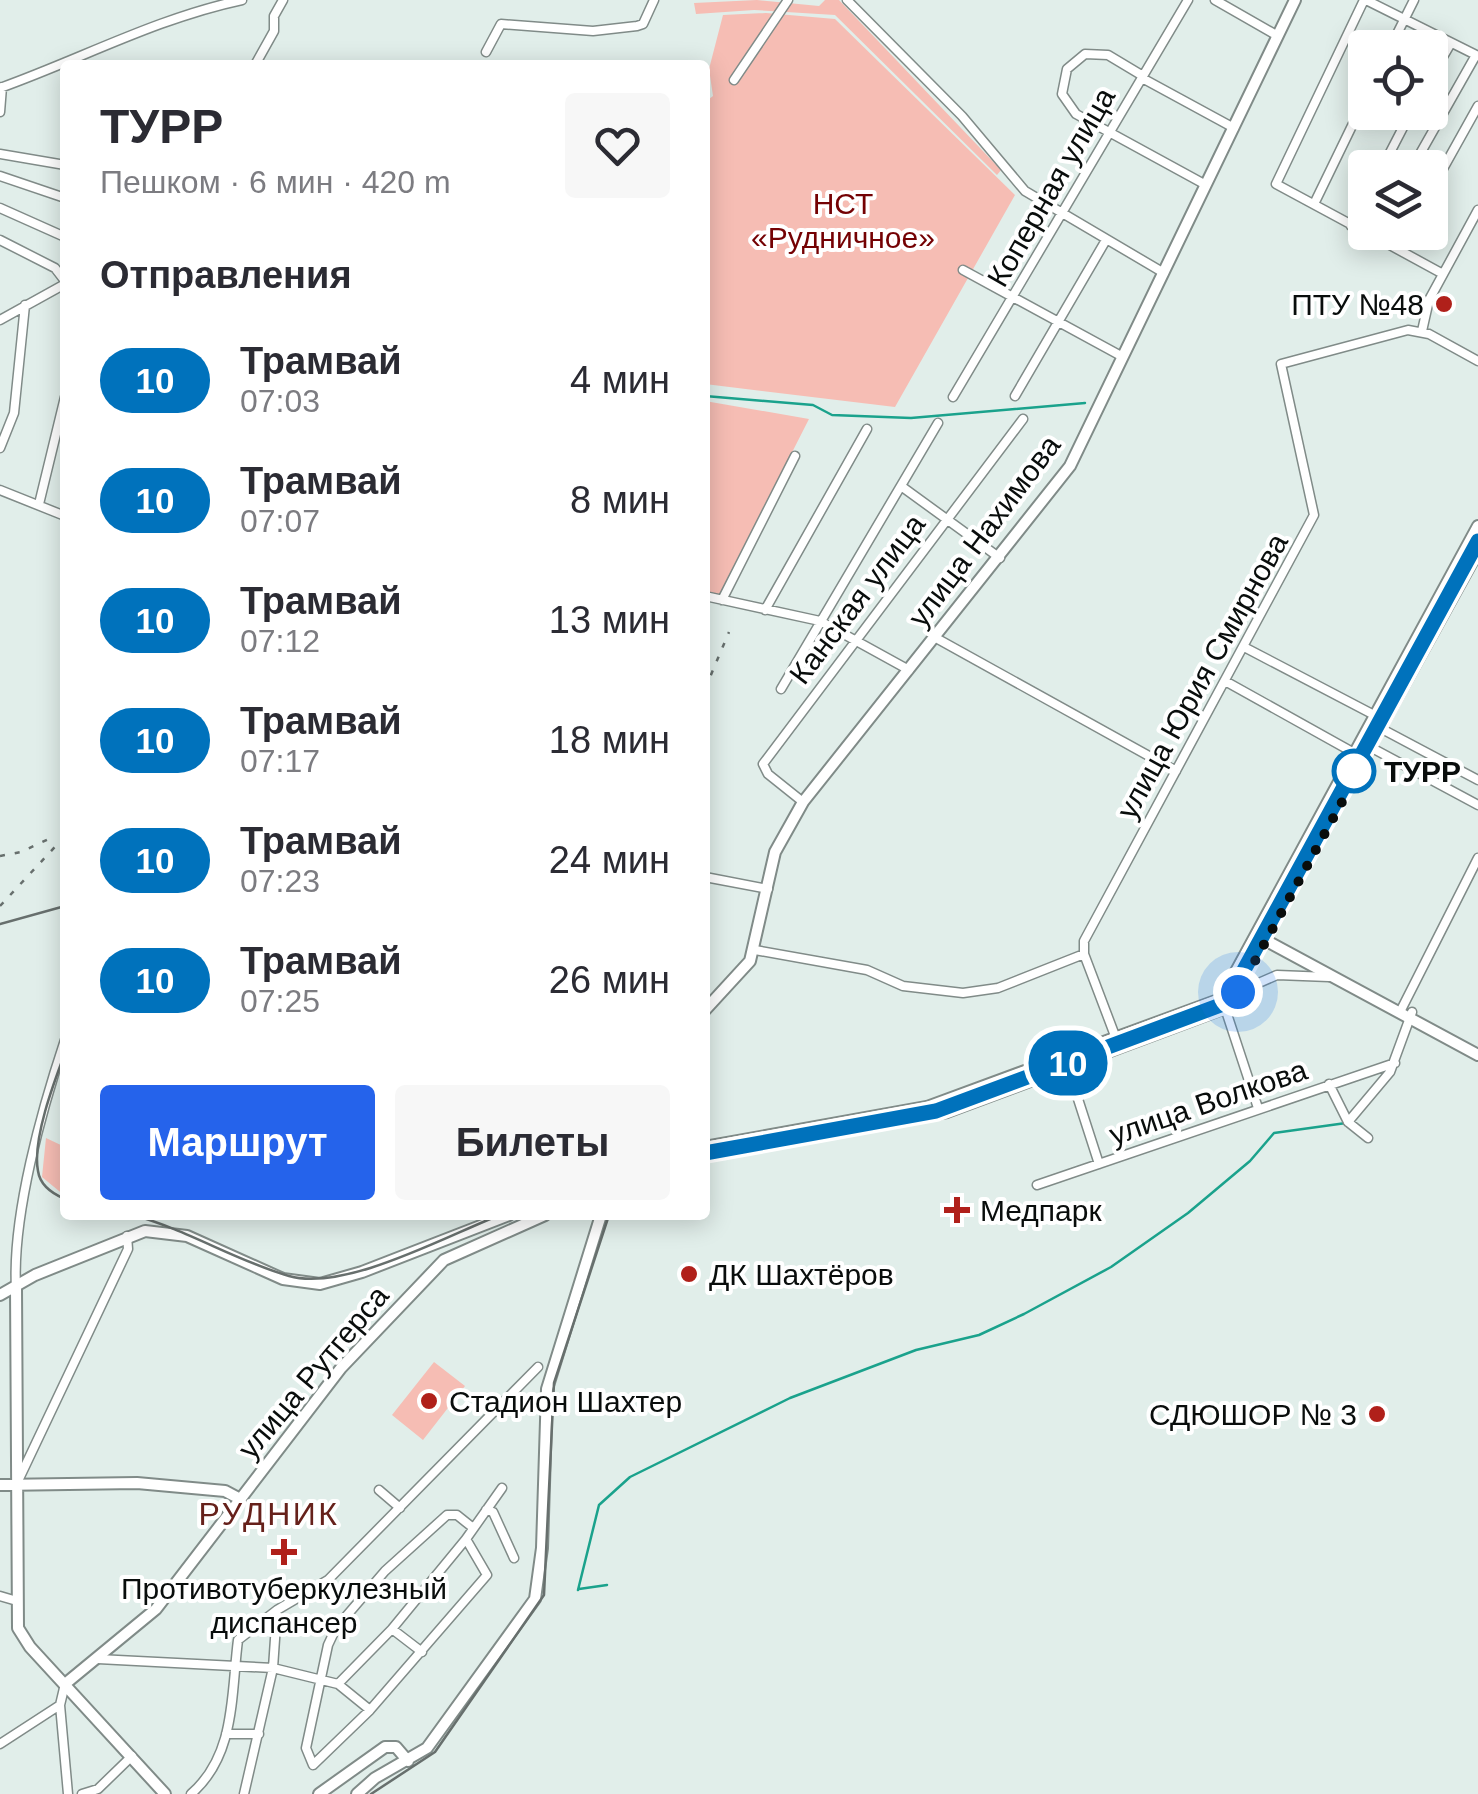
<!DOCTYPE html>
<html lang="ru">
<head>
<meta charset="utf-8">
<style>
	:root { --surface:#fff; --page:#f7f7f7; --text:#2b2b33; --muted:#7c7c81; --accent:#2563eb }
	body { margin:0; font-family:Arial,sans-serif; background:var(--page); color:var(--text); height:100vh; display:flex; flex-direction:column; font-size:38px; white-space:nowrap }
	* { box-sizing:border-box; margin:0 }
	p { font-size:32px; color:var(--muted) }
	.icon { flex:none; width:55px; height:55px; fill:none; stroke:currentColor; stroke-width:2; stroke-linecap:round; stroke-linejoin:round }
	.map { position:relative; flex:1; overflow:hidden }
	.drawer { position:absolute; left:60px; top:60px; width:650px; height:1160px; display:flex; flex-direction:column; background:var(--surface); border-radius:10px; box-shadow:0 5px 25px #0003 }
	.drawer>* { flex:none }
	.badge { padding:0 20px; border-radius:32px; font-size:35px; line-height:65px }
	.fabs { position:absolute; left:1348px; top:30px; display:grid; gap:20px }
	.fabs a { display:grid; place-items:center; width:100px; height:100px; border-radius:10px; background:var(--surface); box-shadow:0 5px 25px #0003; font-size:50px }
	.you { position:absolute; width:50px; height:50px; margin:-25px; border:8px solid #fff; border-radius:50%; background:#1a73e8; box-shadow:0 0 0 15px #1a73e833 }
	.map>.badge { position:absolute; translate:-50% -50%; box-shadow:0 0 0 5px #fff }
	h2 { padding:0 40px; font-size:38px; line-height:90px }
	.round { display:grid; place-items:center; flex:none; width:105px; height:105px; border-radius:10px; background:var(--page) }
	.overview { display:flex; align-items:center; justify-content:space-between; height:170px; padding:0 40px }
	h1 { font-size:48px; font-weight:700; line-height:75px }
	.button { display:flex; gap:20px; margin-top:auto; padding:20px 40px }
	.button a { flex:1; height:115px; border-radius:10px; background:var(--accent); color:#fff; font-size:40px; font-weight:700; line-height:115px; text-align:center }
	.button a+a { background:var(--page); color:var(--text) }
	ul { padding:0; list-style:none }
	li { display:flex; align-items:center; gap:30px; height:120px; padding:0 40px }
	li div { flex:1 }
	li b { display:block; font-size:38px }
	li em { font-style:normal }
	li .badge { min-width:110px; font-weight:700; text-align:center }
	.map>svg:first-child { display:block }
</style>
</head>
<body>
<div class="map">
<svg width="1478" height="1794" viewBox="0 0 1478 1794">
	<rect width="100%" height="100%" fill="#e1eeea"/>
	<path fill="#f6bdb4" d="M757,0L819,6L825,0H839L1001,170L997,175L835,15L754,10L696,14L694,3Z
		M766,13L835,19L1015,195L895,407L705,384V102L713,96L709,69L723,15Z
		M705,401L809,419L719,596L705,592Z
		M46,1138L65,1147V1196L42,1177Z
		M434,1362L465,1386L423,1440L392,1415Z"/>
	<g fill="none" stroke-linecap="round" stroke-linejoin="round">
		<path stroke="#1aa28c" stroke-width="2.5" d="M705,396L813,405L832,415L911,418L1085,403
			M579,1589L607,1585
			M578,1590L599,1505L630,1477L790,1398L916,1350L979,1335L1024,1314L1111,1267L1188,1213L1250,1161L1274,1133L1346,1123"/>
		<g stroke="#808b88" stroke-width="11">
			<path id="minor" d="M847,0L962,116L1025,191L1164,273
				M1215,0L1278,36
				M1364,0L1276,184L1365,232
				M1366,0L1478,56
				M1390,48L1414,0
				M486,52L501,24L593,31L637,26L643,24L654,0
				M255,65L274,31V16L283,0
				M1143,76L1108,55L1085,54L1067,69L1062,94L1076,114L1206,185
				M1142,78L1234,128
				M1430,79L1451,43
				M734,80L788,0
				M0,88C81,59 157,18 242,0
				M0,112L2,87
				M0,154L65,165
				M1382,168L1411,112
				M1412,168L1476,55
				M0,176L65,198
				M1430,192L1478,106
				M1315,202L1365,99
				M0,208L65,237
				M1351,226L1365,200
				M1366,232L1443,274
				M0,240L55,268L65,281
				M1401,251L1410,232
				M963,270L1123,357
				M0,320L65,284
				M1422,331L1429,300L1478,210
				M1015,396L1106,240
				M953,397L1188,0
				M0,448L14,413L25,305
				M901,486L1000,558
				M0,490L65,516
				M39,504L65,397
				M705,596L820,621L909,670
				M722,600L795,456
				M765,610L867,429
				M936,638L1176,771
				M1244,647L1378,717
				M1225,681L1356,754
				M781,689L938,423
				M1382,729L1478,780
				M1372,748L1478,805
				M803,802L768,774L763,764L1023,419
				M705,877L768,889
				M755,950L867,970L903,986L963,993L998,988L1084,954
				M1238,992L1277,975L1329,977
				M1225,1008L1258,1108
				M1400,1012L1478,858
				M1117,1041L1084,954V941L1314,515L1281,364L1408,330L1429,334L1478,361
				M1068,1068L1099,1164
				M1329,1084L1348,1122
				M1368,1138L1348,1122L1390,1072L1412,1012
				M1037,1185L1395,1063
				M16,1288C12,1215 42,1109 65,1040
				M18,1481L128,1249L127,1236
				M379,1490L400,1508
				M486,1510L493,1512L514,1558
				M472,1527L457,1515H447L385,1571L336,1628L328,1645L306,1748L313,1765L370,1710L487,1575L466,1539L502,1488
				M0,1596L17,1601
				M392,1629L422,1652
				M98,1659L273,1668L338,1684L370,1710
				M338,1684L392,1629L466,1539
				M60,1705L68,1794
				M226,1734H259
				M0,1744L60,1705L65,1684
				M82,1794L98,1789L132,1756
				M191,1794C236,1755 231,1694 238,1640L277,1610
				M244,1794L273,1668L277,1610L328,1580L538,1367"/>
		</g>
		<g stroke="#808b88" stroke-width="14">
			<path id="major" d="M1263,939L1478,1055
				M705,1010L750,961L775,852L803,802L1070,466L1295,0
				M705,1147L927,1107L1221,999L1478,526
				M705,1156L947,1112L1225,1008L1478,551
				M16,1288L18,1628L30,1647L165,1794
				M0,1295L35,1275L145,1231L187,1236L283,1279L320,1284L362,1272L509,1215
				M0,1485L137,1483L225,1491L240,1499
				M65,1684L156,1609L341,1368L444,1260L545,1215
				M319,1794L385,1747H396L408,1761
				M357,1794L375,1778L427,1748L535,1599L542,1548L547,1389L601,1215"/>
		</g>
		<use href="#minor" stroke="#fff" stroke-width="8"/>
		<use href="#major" stroke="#fff" stroke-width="10"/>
		<path stroke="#676f6d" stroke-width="2.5" d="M0,924L65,906
			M65,1053C54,1082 32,1140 38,1171C40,1185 53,1194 65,1199
			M705,1151L936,1109L1225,1002L1478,537
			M133,1215C188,1230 236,1261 289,1276C345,1292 446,1236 500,1215
			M371,1794L435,1752L544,1595L554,1383L609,1215"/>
		<path stroke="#676f6d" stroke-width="2.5" stroke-dasharray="5 10" stroke-linecap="butt" d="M705,689L729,632
			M0,856L21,852L53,837
			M0,906L65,836"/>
	</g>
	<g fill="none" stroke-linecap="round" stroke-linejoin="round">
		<g stroke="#fff" stroke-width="22">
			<path id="line" d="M705,1153L936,1111L1226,1003L1478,541"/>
		</g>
		<use href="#line" stroke="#0072bc" stroke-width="15"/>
		<path stroke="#090d0c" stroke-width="10" stroke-dasharray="0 18" d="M1238,992L1353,782L1354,771"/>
	</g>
	<g fill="#b0201a" stroke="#fff" stroke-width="4">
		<circle cx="1444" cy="304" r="10"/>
		<path d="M952 1195h10v10h10v10h-10v10h-10v-10h-10v-10h10z"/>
		<circle cx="689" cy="1274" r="10"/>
		<circle cx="429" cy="1401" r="10"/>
		<circle cx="1377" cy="1414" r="10"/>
		<path d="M279 1537h10v10h10v10h-10v10h-10v-10h-10v-10h10z"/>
	</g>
	<circle fill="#fff" stroke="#0072bc" stroke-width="5" cx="1354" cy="771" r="20"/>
	<g text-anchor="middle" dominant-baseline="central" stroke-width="8" stroke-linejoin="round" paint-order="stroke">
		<g font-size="30" fill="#090d0c" stroke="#fff">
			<text transform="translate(1051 187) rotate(-60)">Коперная улица</text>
			<text transform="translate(984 531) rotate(-53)">улица Нахимова</text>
			<text transform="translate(857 599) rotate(-53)">Канская улица</text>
			<text transform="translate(1202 676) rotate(-61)">улица Юрия Смирнова</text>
			<text transform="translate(1208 1102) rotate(-19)">улица Волкова</text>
			<text transform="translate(313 1372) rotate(-50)">улица Рутгерса</text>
		</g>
		<g font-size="30" fill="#740103" stroke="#fff">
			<text x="843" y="203">НСТ<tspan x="843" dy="34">«Рудничное»</tspan></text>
		</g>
		<g font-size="30" fill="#090d0c" stroke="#fff" text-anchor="start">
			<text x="1424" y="304" text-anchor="end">ПТУ №48</text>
			<text x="980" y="1210">Медпарк</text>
			<text x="709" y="1274">ДК Шахтёров</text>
			<text x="449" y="1401">Стадион Шахтер</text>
			<text x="1357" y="1414" text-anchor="end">СДЮШОР № 3</text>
			<text x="284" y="1588" text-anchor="middle">Противотуберкулезный<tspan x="284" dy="34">диспансер</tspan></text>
		</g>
		<g font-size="30" font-weight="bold" fill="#090d0c" stroke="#fff" text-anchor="start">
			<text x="1384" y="771">ТУРР</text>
		</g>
		<g font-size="32" letter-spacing="2.5" fill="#66211b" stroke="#fff">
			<text x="269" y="1514">РУДНИК</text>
		</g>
	</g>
</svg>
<div class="fabs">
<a><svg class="icon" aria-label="locate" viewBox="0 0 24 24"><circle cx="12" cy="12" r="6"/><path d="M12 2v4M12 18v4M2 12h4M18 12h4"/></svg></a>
<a><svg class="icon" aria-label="layers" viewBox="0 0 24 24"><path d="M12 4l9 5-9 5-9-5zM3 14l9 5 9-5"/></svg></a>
</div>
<div class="you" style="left:1238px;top:992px"></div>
<b class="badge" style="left:1068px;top:1063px;background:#0072bc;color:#fff">10</b>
<section class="drawer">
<div class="overview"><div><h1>ТУРР</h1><p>Пешком · 6 мин · 420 m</p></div><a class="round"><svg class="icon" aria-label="heart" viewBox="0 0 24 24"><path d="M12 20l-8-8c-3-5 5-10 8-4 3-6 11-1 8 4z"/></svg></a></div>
<h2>Отправления</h2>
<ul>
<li><span class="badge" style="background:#0072bc;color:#fff">10</span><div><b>Трамвай</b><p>07:03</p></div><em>4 мин</em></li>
<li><span class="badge" style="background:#0072bc;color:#fff">10</span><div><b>Трамвай</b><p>07:07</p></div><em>8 мин</em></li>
<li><span class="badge" style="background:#0072bc;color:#fff">10</span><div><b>Трамвай</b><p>07:12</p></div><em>13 мин</em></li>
<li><span class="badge" style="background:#0072bc;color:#fff">10</span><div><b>Трамвай</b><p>07:17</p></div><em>18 мин</em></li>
<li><span class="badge" style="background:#0072bc;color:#fff">10</span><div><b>Трамвай</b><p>07:23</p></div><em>24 мин</em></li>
<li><span class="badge" style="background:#0072bc;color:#fff">10</span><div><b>Трамвай</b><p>07:25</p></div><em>26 мин</em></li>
</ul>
<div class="button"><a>Маршрут</a><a>Билеты</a></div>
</section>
</div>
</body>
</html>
